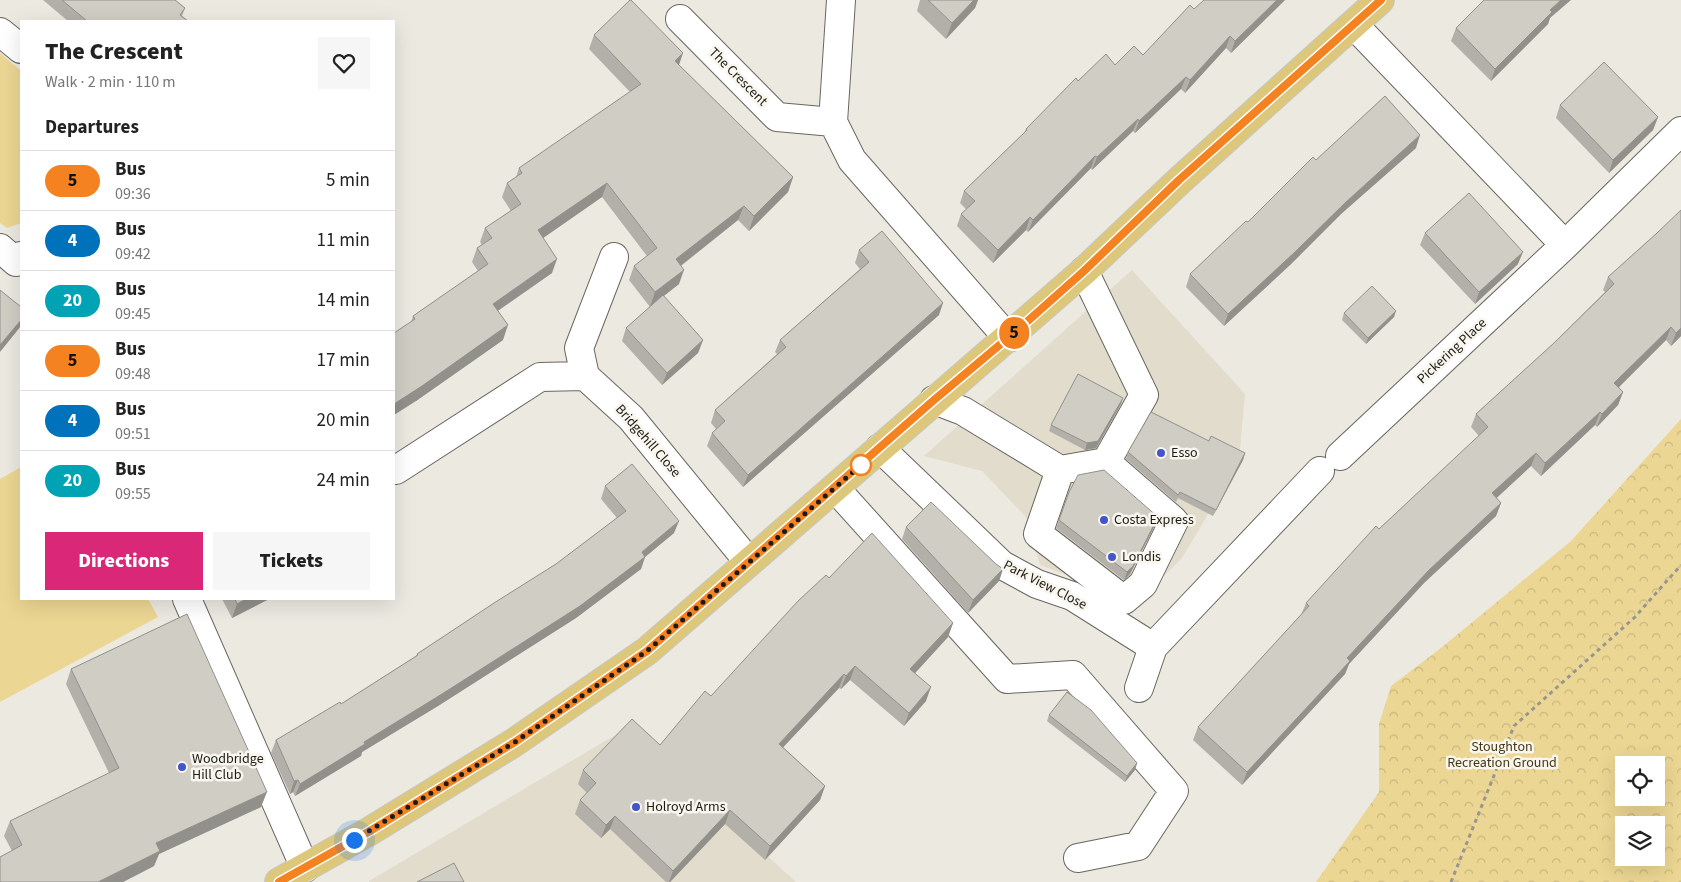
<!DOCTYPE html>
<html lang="en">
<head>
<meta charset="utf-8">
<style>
	:root { --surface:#fff; --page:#f6f6f6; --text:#222; --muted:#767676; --line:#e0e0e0; --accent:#db2777 }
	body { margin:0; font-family:"Source Sans 3",sans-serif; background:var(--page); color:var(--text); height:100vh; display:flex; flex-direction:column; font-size:19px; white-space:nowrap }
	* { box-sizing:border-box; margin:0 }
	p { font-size:16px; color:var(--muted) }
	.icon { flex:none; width:28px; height:28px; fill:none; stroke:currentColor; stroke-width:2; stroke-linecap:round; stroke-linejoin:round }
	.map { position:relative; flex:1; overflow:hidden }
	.details { position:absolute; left:20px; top:20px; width:375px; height:580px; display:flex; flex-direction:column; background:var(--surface); border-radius:0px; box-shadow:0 5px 20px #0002 }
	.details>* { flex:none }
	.badge { padding:0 10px; border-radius:16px; font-size:18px; line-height:32px }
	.controls { position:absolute; left:1615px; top:756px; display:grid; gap:10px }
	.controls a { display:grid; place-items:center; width:50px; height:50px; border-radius:0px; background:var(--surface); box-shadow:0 5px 20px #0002; font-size:25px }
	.you { position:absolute; width:25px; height:25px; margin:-12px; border:4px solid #fff; border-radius:50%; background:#1a73e8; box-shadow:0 0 0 8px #1a73e833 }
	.map>.badge { position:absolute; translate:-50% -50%; box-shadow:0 0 0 2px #fff }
	h2 { padding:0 25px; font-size:19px; line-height:45px }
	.round { display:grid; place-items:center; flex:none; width:52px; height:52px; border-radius:0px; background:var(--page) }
	.summary { display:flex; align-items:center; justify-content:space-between; height:85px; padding:0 25px }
	h1 { font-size:24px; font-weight:800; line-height:38px }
	.cta { display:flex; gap:10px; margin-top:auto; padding:10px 25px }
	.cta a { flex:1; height:58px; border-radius:0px; background:var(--accent); color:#fff; font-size:20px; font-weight:800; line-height:58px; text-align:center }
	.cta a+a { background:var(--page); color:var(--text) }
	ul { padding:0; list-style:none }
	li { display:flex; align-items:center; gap:15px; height:60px; padding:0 25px; border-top:1px solid var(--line) }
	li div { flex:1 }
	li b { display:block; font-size:19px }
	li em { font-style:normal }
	li .badge { min-width:55px; font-weight:700; text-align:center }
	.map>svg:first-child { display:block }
</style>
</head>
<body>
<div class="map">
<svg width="1681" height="882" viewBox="0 0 1681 882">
	<defs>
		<pattern id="park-crowns" width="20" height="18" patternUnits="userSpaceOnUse" patternTransform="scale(1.25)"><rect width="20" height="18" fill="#ecd693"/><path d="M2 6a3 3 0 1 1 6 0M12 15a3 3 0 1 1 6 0" fill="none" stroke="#cab77e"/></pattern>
	</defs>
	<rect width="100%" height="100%" fill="#ece9e1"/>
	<path fill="#e2dccd" d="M1132,270L1245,394L1240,450L1203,523L1182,558L1138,602L1040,565L1026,517L982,471L924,456Z
		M627,728L796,882H369V881Z"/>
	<path fill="#ecd693" d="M0,53L21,71V223L7,228L0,223Z
		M21,467V599H148L158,617L0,702V479Z"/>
	<path fill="url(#park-crowns)" fill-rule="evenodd" d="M1681,419V882H1316L1379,792V724L1391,686L1441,648L1571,541ZM1624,765H1656V798H1624ZM1624,825H1656V858H1624Z"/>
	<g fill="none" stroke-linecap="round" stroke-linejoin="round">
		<g stroke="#69675f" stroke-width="30">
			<path id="minor" d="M841,0L833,122L852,160L1008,338
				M680,19L777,117L833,122
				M1354,25L1565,245
				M0,32L21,49
				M0,248L16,262L21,256
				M585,376L579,348L614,257
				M934,400L963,411L1060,470L1106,462L1144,395L1084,271
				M880,448L1002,565L1037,584L1072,596L1153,647L1320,471
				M1340,456L1565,245L1681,131
				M396,470L540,377L585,376L631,418L748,561
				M1060,470L1038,534L1124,600L1143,584L1174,521L1106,462
				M835,488L1007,679L1073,675L1174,791L1138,846L1078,858
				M187,599L305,868
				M1139,688L1153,647"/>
		</g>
		<g stroke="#c8c8c7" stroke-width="30">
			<path id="major" d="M279,882L370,831L515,742L647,651L1084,271L1179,181L1380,0"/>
		</g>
		<path stroke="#989690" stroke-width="3" stroke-dasharray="4 4" stroke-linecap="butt" d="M1451,882L1514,726L1635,617L1681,565"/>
		<use href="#minor" stroke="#fff" stroke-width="28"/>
		<use href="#major" stroke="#dcc77b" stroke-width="28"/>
	</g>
	<path fill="#b3b0a9" d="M43,0H175L185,8L182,16L188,21H68Z
		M920,0H978L975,8L946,39L917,11Z
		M1285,0L1231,53L1226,48L1185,93L1181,89L1135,133L1133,131L1092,170L1091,168L1028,232L1026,230L993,263L957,226L961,214L966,209L960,203L964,191L1024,133L1026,129L1078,81L1115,65L1143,55L1194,9Z
		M1550,18L1548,24L1491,81L1451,41L1456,28Z
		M594,35L679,65L793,177L788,192L749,231L738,220L681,266L679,284L663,296L703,340L698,353L662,385L622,341L626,328L654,303L650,307L629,280L634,266L647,256L602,197L543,238L552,273L498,311L503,340L416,401L411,322L413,316L478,271L472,262L477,248L482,245L480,242L485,228L511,211L502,197L507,183L516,177L519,168L630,92L589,49Z
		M1560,105L1658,117L1653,130L1609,173L1556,118Z
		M1416,148L1341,214L1290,265L1224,326L1186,287L1190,274L1316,160Z
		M1425,233L1518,264L1475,304L1420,245Z
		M1657,233L1681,336L1671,346L1666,340L1619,387L1623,392L1618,405L1597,427L1595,425L1541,476L1531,466L1496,498L1501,503L1496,516L1424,583L1349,664L1345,674L1242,785L1193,740L1198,727L1301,615L1306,603L1379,529L1479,436L1471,427L1476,414L1554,343L1605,292L1603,290L1608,277Z
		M859,250L939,315L743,487L707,446L712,433L716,429L711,423L715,410L777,354L775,352L780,340L860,269L855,263Z
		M1344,313L1394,317L1366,344L1342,320Z
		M1121,404L1096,448L1085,450L1049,431L1051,425Z
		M1209,441L1245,453L1243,460L1213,516L1178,498L1176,502L1126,459L1128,452Z
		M605,486L674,533L645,557L641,569L576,618L438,706L362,752L361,756L295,796L293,792L290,794L271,753L276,740L341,704L416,656L417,654L556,564L617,518L601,499Z
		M1069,492L1155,525L1130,574L1124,580L1056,528Z
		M906,527L996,564L1003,569L999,581L968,613L902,539Z
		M829,578L953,623L948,637L915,673L926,701L904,726L850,680L841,689L839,688L783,747L825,786L820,800L765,860L725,824L670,882H666L610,829L601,838L575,814L580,800L587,793L578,784L583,770L660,745L711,696Z
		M222,599H269L232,618Z
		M71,669L261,807L159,854L154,866L123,882H0L12,851L4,836L10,821L109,773L66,684Z
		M1049,715L1137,763L1135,770L1125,782L1047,721Z"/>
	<path fill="#92908a" d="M974,0H978L975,8L946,39L952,23Z
		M1277,0H1285L1231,53L1235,41Z
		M1561,0H1571L1550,18L1548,24L1491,81L1495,69L1550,10Z
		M1230,36L1226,48L1185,93L1190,80Z
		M683,53L678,68L675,61Z
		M1186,77L1181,89L1135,133L1139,121Z
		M1658,117L1653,130L1609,173L1613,160Z
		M1138,119L1133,131L1092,170L1097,157Z
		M1420,135L1416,148L1341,214L1290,265L1224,326L1228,314L1346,202Z
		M1095,156L1091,168L1028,232L1033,220Z
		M793,177L788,192L749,231L754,216Z
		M607,183L602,197L533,245L538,230Z
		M744,206L738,220L670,274L676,259Z
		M1030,217L1026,230L993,263L998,250Z
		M1523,252L1518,264L1475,304L1479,292Z
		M557,259L552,273L487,318L493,304Z
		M684,270L679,284L650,307L655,292Z
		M943,303L939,315L743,487L748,475Z
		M1396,311L1394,317L1366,344L1368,338Z
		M21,320V326L0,352V345Z
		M508,325L503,340L416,401L394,415V404Z
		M1671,327L1666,340L1610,396L1614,383Z
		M1681,328V336L1671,346L1676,333Z
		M703,340L698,353L662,385L667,373Z
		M1623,392L1618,405L1597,427L1602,414Z
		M1123,398L1121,404L1096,448L1085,450L1087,443Z
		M1600,412L1595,425L1541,476L1545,463Z
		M1245,453L1243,460L1213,516L1216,510Z
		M1536,453L1531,466L1487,507L1492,493Z
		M1501,503L1496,516L1424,583L1349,664L1345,674L1242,785L1247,772L1347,658L1429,570Z
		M1158,517L1155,525L1130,574L1124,580L1127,572Z
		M679,521L674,533L645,557L641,569L576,618L438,706L362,752L361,756L295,796L300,784L364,742L642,552Z
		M1003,569L999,581L968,613L973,600Z
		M246,599H269L232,618L237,604Z
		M953,623L948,637L906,683L910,669Z
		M855,666L850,680L841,689L846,676Z
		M844,674L839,688L774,757L779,744Z
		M931,687L926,701L904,726L909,713Z
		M1137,763L1135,770L1125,782L1127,776Z
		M298,780L293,792L290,794L294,781Z
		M825,786L820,800L765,860L770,846Z
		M267,792L261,807L159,854L154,866L123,882H98L156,843Z
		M730,810L725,824L670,882H669L673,871Z
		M615,816L610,829L601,838L606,825Z"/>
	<path fill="#d0cdc5" stroke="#92908a" d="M62,0H175L185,8L180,15L188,21H87Z
		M630,0H631L683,53L675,61L793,177L754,216L744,206L676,259L684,270L655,292L634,266L657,248L607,183L538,230L557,259L493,304L508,325L422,386L394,404V333L415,319L413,316L488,264L477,248L492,238L485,228L521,204L507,183L522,173L519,168L641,84L594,35Z
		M928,0H974L952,23Z
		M1204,0H1277L1235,41L1230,36L1190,80L1186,77L1139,121L1138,119L1097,157L1095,156L1033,220L1030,217L998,250L961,214L975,201L964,191L1027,130L1026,129L1076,78L1078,81L1106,54L1115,65L1134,46L1143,55L1190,5L1194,9Z
		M1484,0H1561L1550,10L1552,12L1495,69L1456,28Z
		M1604,62L1658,117L1613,160L1560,105Z
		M1385,96L1420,135L1346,202L1295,252L1228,314L1190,274L1246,221L1248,222L1313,157L1316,160Z
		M1469,193L1523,252L1479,292L1425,233Z
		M1681,210V328L1676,333L1671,327L1614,383L1623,392L1602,414L1600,412L1545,463L1536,453L1492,493L1501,503L1429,570L1347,658L1350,661L1247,772L1198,727L1309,606L1306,603L1376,526L1379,529L1488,427L1476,414L1554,343L1614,284L1608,277L1657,233Z
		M882,231L943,303L748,475L712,433L725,421L715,410L786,347L780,340L869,262L859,250Z
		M1372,286L1396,311L1368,338L1344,313Z
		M0,290L21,307V320L0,345Z
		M663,295L703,340L667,373L626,328Z
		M1078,374L1123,398L1098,441L1087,443L1051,425Z
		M1151,412L1209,441L1211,436L1245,453L1216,510L1180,492L1178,495L1128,452Z
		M632,464L679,521L642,552L645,557L580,606L442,694L364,742L365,744L300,784L298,780L294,781L276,740L340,702L341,704L418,655L417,654L494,603L556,564L626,511L605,486Z
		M1104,470L1158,517L1133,566L1127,572L1059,520L1069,492L1078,475Z
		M931,502L996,564L1003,569L973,600L906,527Z
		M872,533L953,623L910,669L931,687L909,713L855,666L846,676L844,674L779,744L825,786L770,846L730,810L673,871L615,816L606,825L580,800L596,783L583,770L632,719L660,745L705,691L711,696L798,601L826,575L829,578Z
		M235,599H246L237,604Z
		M187,614L267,792L156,843L160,851L98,882H0V857L22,845L10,821L119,768L71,669Z
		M1067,692L1091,710L1137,763L1127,776L1049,715Z
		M454,863L464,882H417Z"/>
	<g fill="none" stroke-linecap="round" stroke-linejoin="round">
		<g stroke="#fff" stroke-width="11">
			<path id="line" d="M279,882L370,831L515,742L647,651L934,400L1021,327L1084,271L1179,180L1381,0"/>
		</g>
		<use href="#line" stroke="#f58220" stroke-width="8"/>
		<path stroke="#1a1a17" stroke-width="5" stroke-dasharray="0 9" d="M354,840L515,742L647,651L861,465"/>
	</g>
	<g fill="#4355c9" stroke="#f9f6ee" stroke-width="2">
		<circle cx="1161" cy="453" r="5"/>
		<circle cx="1104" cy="520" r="5"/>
		<circle cx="1112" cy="557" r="5"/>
		<circle cx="182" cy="767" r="5"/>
		<circle cx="636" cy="807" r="5"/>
	</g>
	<circle fill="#fff" stroke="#f58220" stroke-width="2.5" cx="861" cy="465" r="10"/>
	<g text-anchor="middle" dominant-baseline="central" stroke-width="5" stroke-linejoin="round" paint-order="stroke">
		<g font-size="14" fill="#1a1a17" stroke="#f9f6ee">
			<text transform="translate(738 77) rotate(45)">The Crescent</text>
			<text transform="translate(1452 351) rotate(-43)">Pickering Place</text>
			<text transform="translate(648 441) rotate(49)">Bridgehill Close</text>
			<text transform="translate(1045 585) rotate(27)">Park View Close</text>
		</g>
		<g font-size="14" fill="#1a1a17" stroke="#f9f6ee" text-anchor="start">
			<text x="1171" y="453">Esso</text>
			<text x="1114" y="520">Costa Express</text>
			<text x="1122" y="557">Londis</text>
			<text x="192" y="759">Woodbridge<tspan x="192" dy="16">Hill Club</tspan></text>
			<text x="646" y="807">Holroyd Arms</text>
		</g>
		<g font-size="14" fill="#443815" stroke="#f9f6ee">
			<text x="1502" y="747">Stoughton<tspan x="1502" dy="16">Recreation Ground</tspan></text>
		</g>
	</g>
</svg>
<div class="controls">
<a><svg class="icon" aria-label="locate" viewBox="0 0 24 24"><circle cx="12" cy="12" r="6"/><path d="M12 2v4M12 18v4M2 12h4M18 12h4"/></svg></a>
<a><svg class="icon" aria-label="layers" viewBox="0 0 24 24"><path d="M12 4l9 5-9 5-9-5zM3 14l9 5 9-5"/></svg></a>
</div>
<div class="you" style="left:354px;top:840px"></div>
<b class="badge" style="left:1014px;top:333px;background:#f58220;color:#111">5</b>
<section class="details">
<div class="summary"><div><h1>The Crescent</h1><p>Walk · 2 min · 110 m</p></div><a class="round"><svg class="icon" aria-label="heart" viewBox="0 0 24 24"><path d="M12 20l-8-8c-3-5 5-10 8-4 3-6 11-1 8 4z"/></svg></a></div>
<h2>Departures</h2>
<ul>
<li><span class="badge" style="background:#f58220;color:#111">5</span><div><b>Bus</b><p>09:36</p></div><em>5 min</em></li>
<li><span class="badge" style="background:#0072bc;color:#fff">4</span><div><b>Bus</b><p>09:42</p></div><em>11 min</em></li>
<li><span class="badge" style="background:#00a3b4;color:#fff">20</span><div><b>Bus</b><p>09:45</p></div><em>14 min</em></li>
<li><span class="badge" style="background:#f58220;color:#111">5</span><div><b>Bus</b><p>09:48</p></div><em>17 min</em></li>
<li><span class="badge" style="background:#0072bc;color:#fff">4</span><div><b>Bus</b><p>09:51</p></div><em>20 min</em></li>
<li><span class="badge" style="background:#00a3b4;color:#fff">20</span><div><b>Bus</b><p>09:55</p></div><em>24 min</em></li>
</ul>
<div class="cta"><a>Directions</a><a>Tickets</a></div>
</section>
</div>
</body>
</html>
